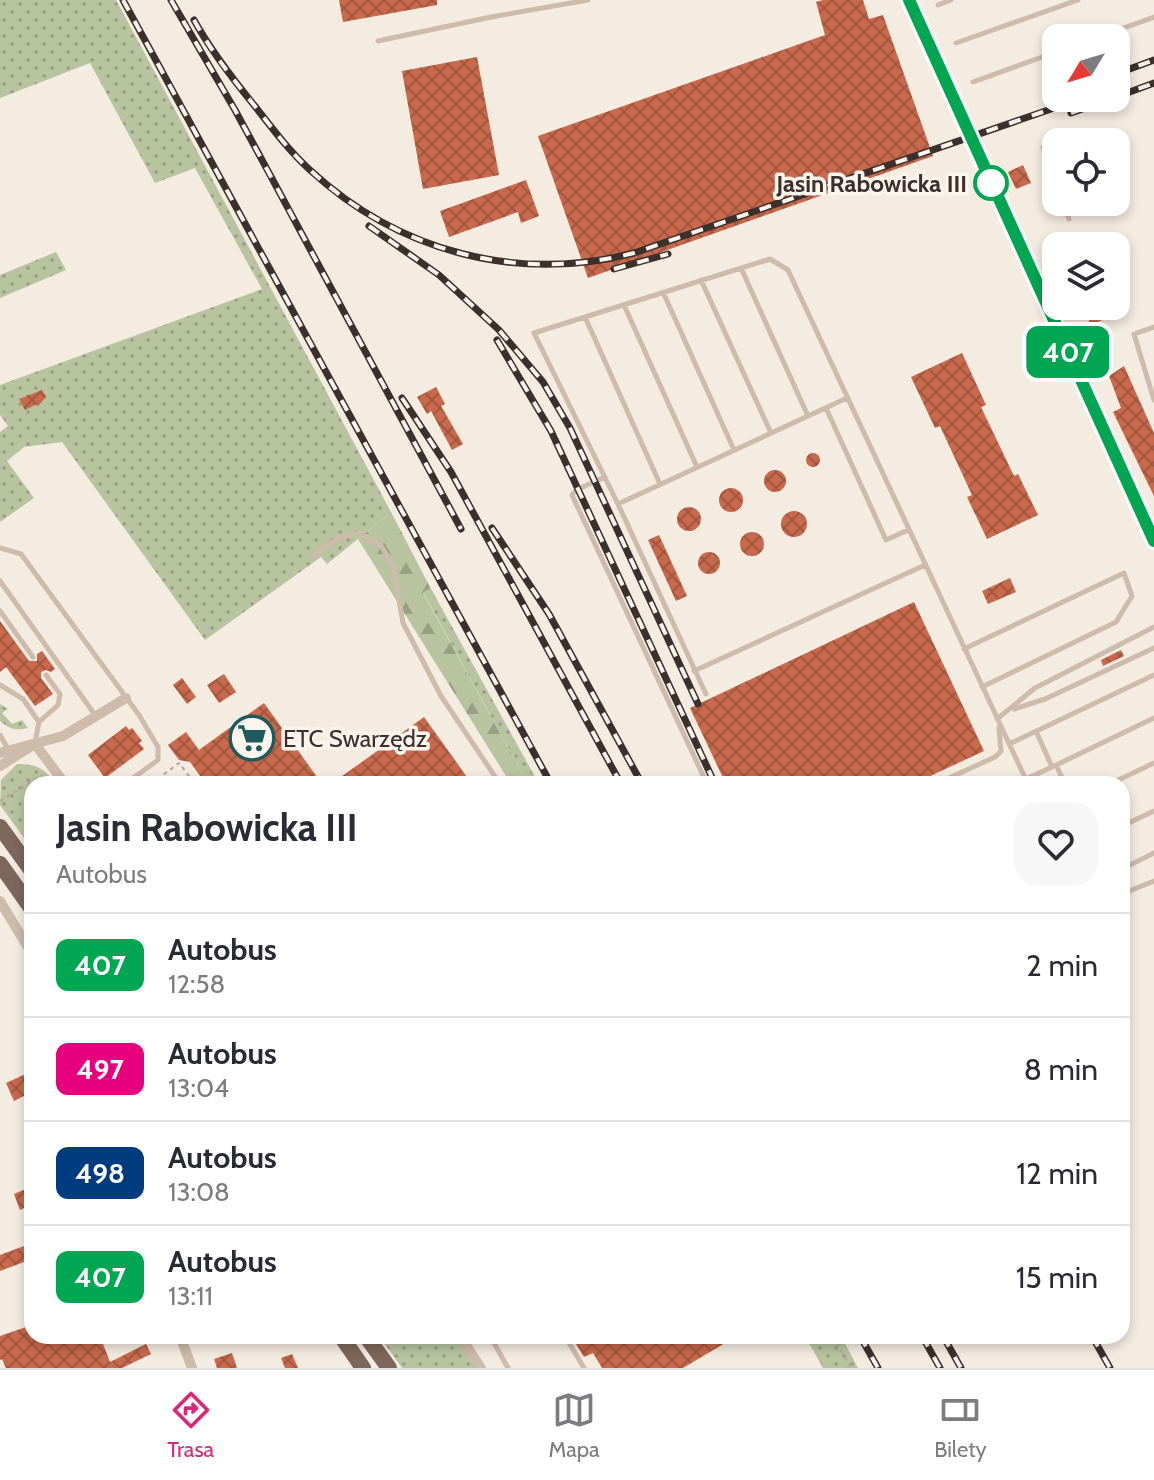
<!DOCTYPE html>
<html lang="pl">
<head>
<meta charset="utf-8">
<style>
	:root { --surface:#fff; --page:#f7f7f7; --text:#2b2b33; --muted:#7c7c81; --line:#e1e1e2; --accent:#db2777 }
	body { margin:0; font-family:Cabin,sans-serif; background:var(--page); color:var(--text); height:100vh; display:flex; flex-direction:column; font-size:30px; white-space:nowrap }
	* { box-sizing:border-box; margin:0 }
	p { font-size:26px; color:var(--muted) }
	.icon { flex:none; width:44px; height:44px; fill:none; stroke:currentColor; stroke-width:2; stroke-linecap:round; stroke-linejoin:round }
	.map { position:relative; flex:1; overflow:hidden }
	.drawer { position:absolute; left:24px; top:776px; width:1106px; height:568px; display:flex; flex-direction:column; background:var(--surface); border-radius:24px; box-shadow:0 4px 12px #0003 }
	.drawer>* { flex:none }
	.badge { padding:0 16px; border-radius:12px; font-size:28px; line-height:52px }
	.needle { width:52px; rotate:232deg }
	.buttons { position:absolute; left:1042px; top:24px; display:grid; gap:16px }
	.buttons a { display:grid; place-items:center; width:88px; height:88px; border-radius:16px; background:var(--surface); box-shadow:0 4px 12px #0003; font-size:40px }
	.map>.badge { position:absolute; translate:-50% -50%; box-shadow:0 0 0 4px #fff }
	.round { display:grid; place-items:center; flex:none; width:84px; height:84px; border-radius:24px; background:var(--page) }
	.headline { display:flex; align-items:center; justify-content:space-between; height:136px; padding:0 32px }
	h1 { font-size:38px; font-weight:700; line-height:60px }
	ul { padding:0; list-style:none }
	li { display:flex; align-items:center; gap:24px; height:104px; padding:0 32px; border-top:2px solid var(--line) }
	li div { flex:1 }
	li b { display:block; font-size:30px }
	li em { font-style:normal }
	li .badge { min-width:88px; font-weight:700; text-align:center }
	.tabs { display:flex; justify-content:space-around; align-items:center; height:112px; border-top:2px solid var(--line); background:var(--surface); font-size:22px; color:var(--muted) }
	.tabs a { display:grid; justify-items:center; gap:4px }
	.tabs .active { color:var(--accent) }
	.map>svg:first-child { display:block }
</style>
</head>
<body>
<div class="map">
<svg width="1154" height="1368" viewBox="0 0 1154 1368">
	<defs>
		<pattern id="grass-dots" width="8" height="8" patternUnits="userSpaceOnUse" patternTransform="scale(2)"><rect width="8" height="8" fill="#b8c4a0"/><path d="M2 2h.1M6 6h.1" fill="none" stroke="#97a083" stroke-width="1.8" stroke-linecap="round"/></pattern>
		<pattern id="forest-firs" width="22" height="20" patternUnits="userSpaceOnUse" patternTransform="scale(2)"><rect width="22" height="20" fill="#b8c4a0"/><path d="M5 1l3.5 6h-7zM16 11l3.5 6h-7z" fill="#97a083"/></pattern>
		<pattern id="building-cross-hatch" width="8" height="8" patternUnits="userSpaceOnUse" patternTransform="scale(2)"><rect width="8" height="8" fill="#c8694b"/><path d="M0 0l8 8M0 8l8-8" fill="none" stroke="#a4573f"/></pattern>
	</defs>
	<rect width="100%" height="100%" fill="#f4ebe1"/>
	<path fill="url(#grass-dots)" d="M0,0H116L391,512L327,564L321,557L205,640L62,442L24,447L7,461L34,498L0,522V432L8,426L0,415V385L262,289L195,168L155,183L90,63L0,98Z
		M56,252L66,270L0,298V275Z
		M430,587L539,784H528L423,592Z
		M0,704L8,709L2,713L12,724L22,720L28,728C15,731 10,729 0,721Z
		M17,764C36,764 45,768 56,784H32V849L0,805L1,780Z
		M379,1336H455L476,1368H402Z
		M805,1336H841L858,1368H823Z"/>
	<path fill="url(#forest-firs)" d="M391,512L430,587L423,593L528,784H511L358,539Z"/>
	<path fill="url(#building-cross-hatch)" d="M339,0H437V5L343,22Z
		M823,0H863L869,19L883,15L933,156L588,278L538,136L825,35L816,2Z
		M477,57L499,175L423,189L402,71Z
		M1023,165L1031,183L1016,189L1008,172Z
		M526,180L539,216L521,223L518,212L449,237L440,211Z
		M1070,235L1084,237L1091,246H1043Z
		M1082,306H1114L1118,313L1091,325Z
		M962,353L986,405L981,407L1014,476L1018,474L1038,515L987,539L967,497L972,495L940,426L935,428L911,377Z
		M1124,366L1154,433V496L1113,412L1121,408L1109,376Z
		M436,387L445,404L441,406L463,444L452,450L431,411L427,414L417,397Z
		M42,390L46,397L38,406L37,404L25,410L19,399Z
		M806 460a7 7 0 1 1 14 0a7 7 0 1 1-14 0Z
		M764 481a11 11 0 1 1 22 0a11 11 0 1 1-22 0Z
		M719 500a12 12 0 1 1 24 0a12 12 0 1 1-24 0Z
		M677 519a12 12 0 1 1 24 0a12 12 0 1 1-24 0Z
		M781 524a13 13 0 1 1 26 0a13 13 0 1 1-26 0Z
		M740 544a12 12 0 1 1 24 0a12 12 0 1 1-24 0Z
		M659,535L687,596L676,601L648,540Z
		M698 563a11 11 0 1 1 22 0a11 11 0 1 1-22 0Z
		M1010,578L1016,592L988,604L982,591Z
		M914,602L984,751L913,784H726L690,708Z
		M0,621L29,661H37V654L42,651L55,669L51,672L46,670L41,672V678L53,694L35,706L6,667L0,672Z
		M1121,650L1124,656L1103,666L1101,660Z
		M224,674L236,692L219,703L207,685Z
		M182,678L196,697L187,704L173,685Z
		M264,703L322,784H206L190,762L179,760L168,745L186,732L199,750Z
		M424,717L472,784H331L380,749Z
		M126,726L129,730L132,728L142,741L139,743L144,749L105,778L88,755Z
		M32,1071V1092L14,1101L6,1083Z
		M28,1188L32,1204L20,1210L14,1194Z
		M32,1243V1282L24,1262L0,1271V1255Z
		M32,1325V1336H100L110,1362L146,1344L151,1354L122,1368H6L2,1359L0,1360V1336Z
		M571,1336H737L683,1368H602L593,1353L584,1357Z
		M232,1353L237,1368H217L214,1359Z
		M292,1354L298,1368H285L281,1358Z"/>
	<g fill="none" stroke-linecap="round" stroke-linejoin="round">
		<path stroke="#b9a596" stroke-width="2" stroke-dasharray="4 4" stroke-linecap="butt" d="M151,784L179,763L195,784
			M0,801L43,775
			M833,1336L851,1368"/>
		<path stroke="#cdbbac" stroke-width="5" d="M938,5L951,0
			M1096,38L1154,17
			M378,41L491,17L588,0
			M956,43L1078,0
			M973,82L1056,52
			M1043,147L1056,181
			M1063,202L1069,219
			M741,268L808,416
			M701,280L771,433
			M663,292L734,450
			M624,305L697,467
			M585,317L660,484
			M1154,327L1134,334L1154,400
			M847,398L618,504L534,333L770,259L788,270L1028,784
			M826,408L886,540L908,530
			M605,477L576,490L572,495L707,784
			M618,504L706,694
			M0,548L21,554L139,715L158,747V760L125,784
			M313,557L338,538L359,533L381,546L393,565L403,623L441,696L500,784
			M0,581L95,715
			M0,611L33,657
			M964,649L1124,573L1132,596L1116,622L982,687
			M694,671L925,565
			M0,685L23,699L39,722L35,743
			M1014,709L1045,699L1154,648
			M997,719L1035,688L1154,627
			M39,722L58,705L60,694L46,675
			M1036,731L1052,767L1154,718
			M0,735L8,749
			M1009,744L1154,675
			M1056,765L1065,784
			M1026,779L1052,767
			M936,784L995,757L1001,751L999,728
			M1110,784L1154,763
			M1122,826L1154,811
			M1122,869L1154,853
			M1122,894L1154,881
			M490,1336L508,1368
			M565,1336L584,1368"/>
		<path stroke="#cdbbac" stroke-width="10" d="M35,744L65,784
			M0,753L63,736L126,698
			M0,766L30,747
			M0,901L32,954
			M180,1336L192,1368
			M460,1336L481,1368"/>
		<path stroke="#a18a7d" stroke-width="14" d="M909,0L1154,542"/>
		<path stroke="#7d675c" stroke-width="16" d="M0,827L32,871
			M0,864L32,909
			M341,1336L363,1368
			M366,1336L389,1368"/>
		<g stroke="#3b302b" stroke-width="7">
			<path id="rail" d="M123,0L551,784
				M171,0L235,110L461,529
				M194,20C211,51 232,78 254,105C272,128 289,151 310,170C399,252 517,283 634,253L1083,98
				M1116,74L1154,60
				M1116,97L1154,83
				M1071,113L1113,98
				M369,226L439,275L499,330L543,382L570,428L698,704
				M614,269L668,254
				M497,340L551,431L715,784
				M402,398L451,472L621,784
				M492,528L549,614L642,784
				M860,1336L878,1368
				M922,1336L940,1368
				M943,1336L961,1368
				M1092,1336L1110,1368"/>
		</g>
		<use href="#rail" stroke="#fbf5ee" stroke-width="4" stroke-dasharray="12" stroke-linecap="butt"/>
	</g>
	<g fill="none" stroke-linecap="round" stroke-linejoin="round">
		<g stroke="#fff" stroke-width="18">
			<path id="line" d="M909,0L1154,541"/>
		</g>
		<use href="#line" stroke="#00a651" stroke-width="12"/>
	</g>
	<defs>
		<g id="supermarket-ring" transform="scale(2.3)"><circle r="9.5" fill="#fbf5ee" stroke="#1f5a5e" stroke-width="1.5"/><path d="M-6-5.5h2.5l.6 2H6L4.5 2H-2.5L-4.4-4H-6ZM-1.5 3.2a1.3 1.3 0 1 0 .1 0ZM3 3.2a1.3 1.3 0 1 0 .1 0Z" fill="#1f5a5e"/></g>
	</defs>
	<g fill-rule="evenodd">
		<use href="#supermarket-ring" x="252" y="738"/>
	</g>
	<circle fill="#fff" stroke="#00a651" stroke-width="4" cx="991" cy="183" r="16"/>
	<g text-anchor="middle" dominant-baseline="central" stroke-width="7" stroke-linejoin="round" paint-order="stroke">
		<g font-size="24" font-weight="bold" fill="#3b302b" stroke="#fbf5ee" text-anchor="end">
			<text x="967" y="183">Jasin Rabowicka III</text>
		</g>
		<g font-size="24" fill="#3b302b" stroke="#fbf5ee" text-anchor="start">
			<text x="283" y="738">ETC Swarzędz</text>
		</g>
	</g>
</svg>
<div class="buttons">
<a><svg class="needle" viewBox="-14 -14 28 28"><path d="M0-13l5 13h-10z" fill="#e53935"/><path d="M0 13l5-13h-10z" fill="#7c7c81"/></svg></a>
<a><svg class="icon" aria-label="locate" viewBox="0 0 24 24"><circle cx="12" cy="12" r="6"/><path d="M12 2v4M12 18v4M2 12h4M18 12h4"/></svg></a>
<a><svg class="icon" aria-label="layers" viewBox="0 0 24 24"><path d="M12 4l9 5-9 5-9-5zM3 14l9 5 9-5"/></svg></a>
</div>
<b class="badge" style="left:1068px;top:352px;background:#00a651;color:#fff">407</b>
<section class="drawer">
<div class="headline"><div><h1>Jasin Rabowicka III</h1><p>Autobus</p></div><a class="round"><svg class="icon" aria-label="heart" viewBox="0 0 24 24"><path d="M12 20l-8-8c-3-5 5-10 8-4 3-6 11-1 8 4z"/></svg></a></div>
<ul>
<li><span class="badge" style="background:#00a651;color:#fff">407</span><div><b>Autobus</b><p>12:58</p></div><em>2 min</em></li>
<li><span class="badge" style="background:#e6007e;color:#fff">497</span><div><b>Autobus</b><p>13:04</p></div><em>8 min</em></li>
<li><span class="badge" style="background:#003b80;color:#fff">498</span><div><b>Autobus</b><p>13:08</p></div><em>12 min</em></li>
<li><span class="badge" style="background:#00a651;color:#fff">407</span><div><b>Autobus</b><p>13:11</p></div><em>15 min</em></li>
</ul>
</section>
</div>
<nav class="tabs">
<a class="active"><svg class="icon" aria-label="directions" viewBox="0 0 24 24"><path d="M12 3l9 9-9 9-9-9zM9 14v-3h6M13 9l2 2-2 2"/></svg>Trasa</a>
<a><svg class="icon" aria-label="map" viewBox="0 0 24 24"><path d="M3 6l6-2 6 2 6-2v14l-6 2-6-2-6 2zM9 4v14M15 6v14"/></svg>Mapa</a>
<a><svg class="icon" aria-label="tickets" viewBox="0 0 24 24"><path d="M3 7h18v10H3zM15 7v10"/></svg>Bilety</a>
</nav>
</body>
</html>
